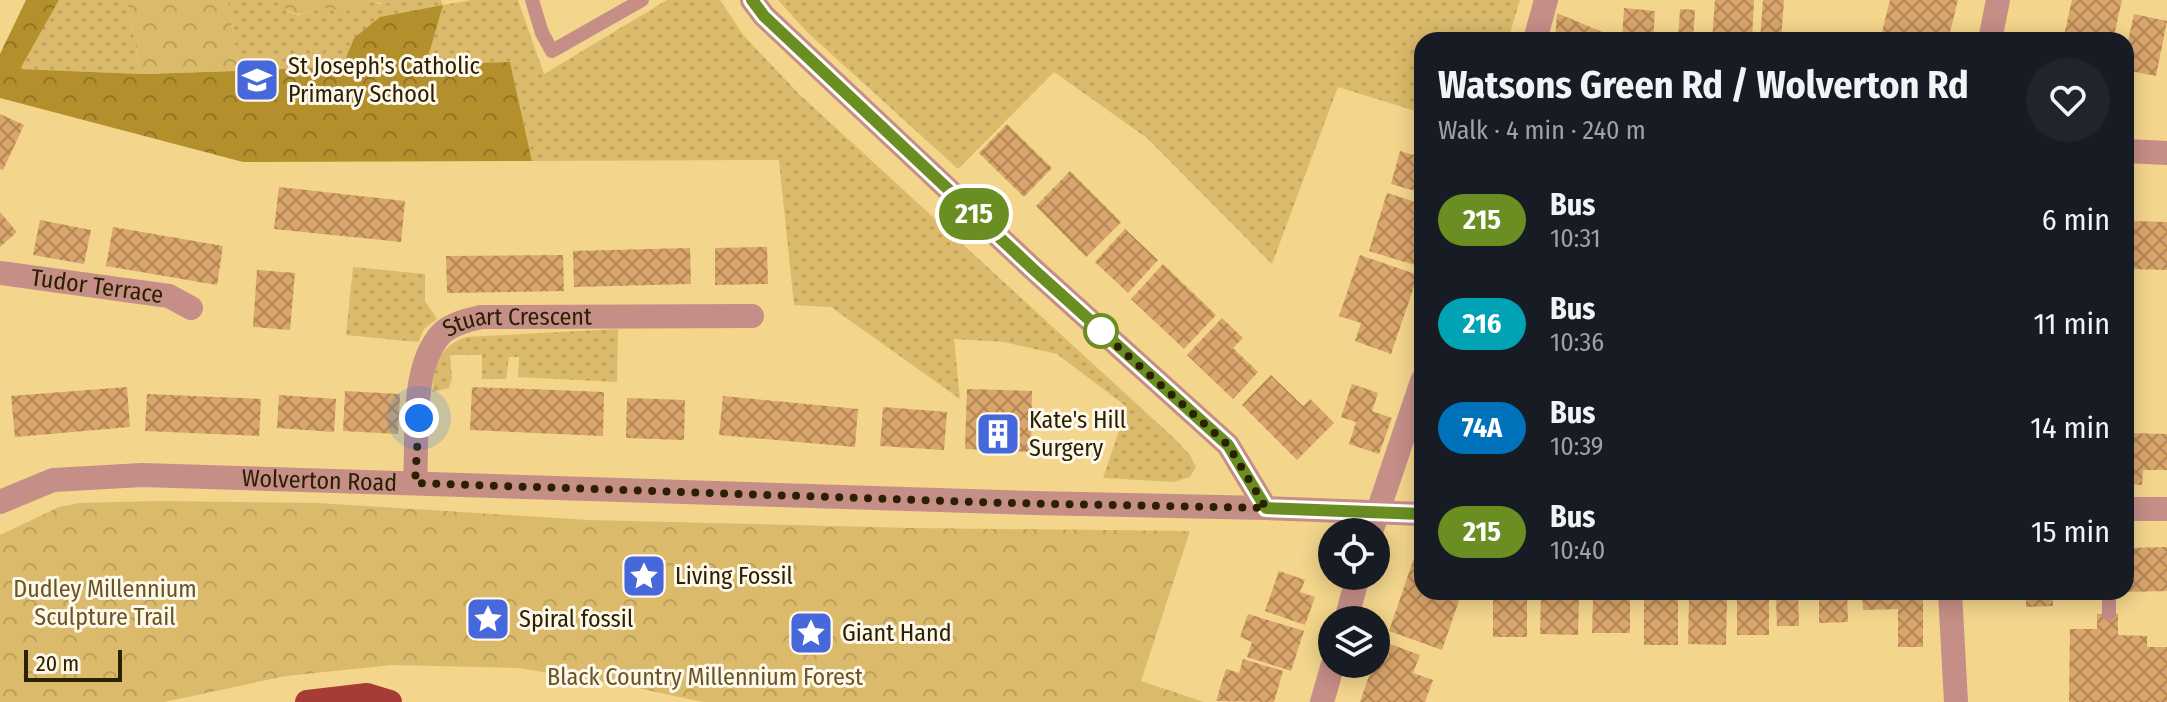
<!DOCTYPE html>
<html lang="en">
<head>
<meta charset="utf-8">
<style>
	:root { --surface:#171b24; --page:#20242c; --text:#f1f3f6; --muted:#9ea1a6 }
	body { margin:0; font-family:"Fira Sans Condensed",sans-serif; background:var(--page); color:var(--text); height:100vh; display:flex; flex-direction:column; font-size:30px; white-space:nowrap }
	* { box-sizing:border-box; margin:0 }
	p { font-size:26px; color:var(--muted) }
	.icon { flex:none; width:44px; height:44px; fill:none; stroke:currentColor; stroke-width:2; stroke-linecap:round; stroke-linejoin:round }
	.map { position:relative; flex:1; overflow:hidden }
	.details { position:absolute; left:1414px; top:32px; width:720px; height:568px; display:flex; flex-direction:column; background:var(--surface); border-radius:24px; box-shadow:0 4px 20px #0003 }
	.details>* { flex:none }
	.badge { padding:0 16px; border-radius:26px; font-size:28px; line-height:52px }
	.tools { position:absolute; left:1318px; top:518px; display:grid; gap:16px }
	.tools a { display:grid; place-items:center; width:72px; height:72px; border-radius:50%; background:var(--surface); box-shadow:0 4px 20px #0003; font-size:40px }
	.scale { position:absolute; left:24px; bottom:20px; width:98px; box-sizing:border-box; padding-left:8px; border:4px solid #2c2002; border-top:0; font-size:22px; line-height:28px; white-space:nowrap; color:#2c2002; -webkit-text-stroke:6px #fef8ea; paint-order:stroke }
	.you { position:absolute; width:40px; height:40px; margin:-20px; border:6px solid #fff; border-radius:50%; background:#1a73e8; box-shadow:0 0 0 12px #1a73e833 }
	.map>.badge { position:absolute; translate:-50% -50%; box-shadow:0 0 0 4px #fff }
	.round { display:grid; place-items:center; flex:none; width:84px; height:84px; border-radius:42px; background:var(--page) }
	.overview { display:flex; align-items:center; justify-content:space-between; height:136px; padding:0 24px }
	h1 { font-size:38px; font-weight:700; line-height:60px }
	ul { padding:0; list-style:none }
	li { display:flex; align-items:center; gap:24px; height:104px; padding:0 24px }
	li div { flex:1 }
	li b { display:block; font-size:30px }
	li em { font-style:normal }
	li .badge { min-width:88px; font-weight:700; text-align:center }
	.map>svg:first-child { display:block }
</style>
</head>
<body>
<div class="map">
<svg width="2167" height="702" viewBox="0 0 2167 702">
	<defs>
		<pattern id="grass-dots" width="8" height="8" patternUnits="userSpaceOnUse" patternTransform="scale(2)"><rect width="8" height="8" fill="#dbba6b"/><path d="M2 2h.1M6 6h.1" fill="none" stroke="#bca05b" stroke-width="1.8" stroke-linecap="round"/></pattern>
		<pattern id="forest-crowns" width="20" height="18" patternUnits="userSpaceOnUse" patternTransform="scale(2)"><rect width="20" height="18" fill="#b4902d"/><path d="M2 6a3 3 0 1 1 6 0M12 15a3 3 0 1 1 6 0" fill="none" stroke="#937524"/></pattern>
		<pattern id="park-crowns" width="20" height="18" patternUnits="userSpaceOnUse" patternTransform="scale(2)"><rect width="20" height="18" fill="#dbba6b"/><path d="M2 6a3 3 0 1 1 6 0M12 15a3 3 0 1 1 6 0" fill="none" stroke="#bca05b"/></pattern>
		<pattern id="building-cross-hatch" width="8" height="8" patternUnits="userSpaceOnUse" patternTransform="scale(2)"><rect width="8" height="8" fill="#daa56b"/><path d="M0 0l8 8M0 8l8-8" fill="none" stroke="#b18656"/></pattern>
	</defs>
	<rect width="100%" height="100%" fill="#f3d58c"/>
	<path fill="url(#grass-dots)" d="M59,0H127L141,74L19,69Z
		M227,0H277L289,12L298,15L310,12L318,7L370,1L380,4L397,0H441L443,5L471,0H518L544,74L667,0H720L744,36L800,95L1176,440L1190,455L1196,467L1190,477L1174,482L1103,478L1127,407L1057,354L1004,342L954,339L960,399L831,307L794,305L779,160L532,161L510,62L426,64L442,6L354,38L342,67L240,71Z
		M778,0H1520L1508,40H1422V113L1338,87L1272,264L1147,138L1054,72L958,169L807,32Z
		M353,267L425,274V301L437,319L424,329L418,342L346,335Z
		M618,329L617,382L518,377L519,357H509L506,379H482V355H450L452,378L449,388L432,392C436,364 437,348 466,337Z"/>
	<path fill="url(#forest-crowns)" d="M26,0H59L20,69L141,74L342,67L354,38L380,17L443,5L426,64L510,62L532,161L243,162L0,98V54Z"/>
	<path fill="url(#park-crowns)" d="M127,0H227L240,71L141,74Z
		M277,0H397L386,4L370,1C355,16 336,9 318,7C302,18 289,16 277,0Z
		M161,501L318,503L589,520L912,528L1190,531L1141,681L1204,702H703L619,684L518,668L392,665L286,676L164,702H0V535L59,507L79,503Z"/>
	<path fill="url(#building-cross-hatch)" d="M1715,0H1754L1752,40H1712Z
		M1763,0H1784L1781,40H1760Z
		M1890,0H1958L1948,40H1880Z
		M2072,0H2122L2113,40H2063Z
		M1624,8L1655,11L1653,40H1622Z
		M1680,9L1695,10L1693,40H1678Z
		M1557,13L1621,40H1555Z
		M2134,14L2167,21L2156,76L2126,70V50Z
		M0,114L24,125L3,170L0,169Z
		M1007,124L1052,168L1024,197L979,153Z
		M1422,130V193L1391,184L1400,151L1414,155Z
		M1070,171L1121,222L1086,257L1036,206Z
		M279,187L405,201L401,242L274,229Z
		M1387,193L1422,204L1421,267L1369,251Z
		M0,212L17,232L0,247Z
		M40,220L91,230L84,264L33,255Z
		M2131,221L2167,222V270L2130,269Z
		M113,227L223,246L217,285L106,266Z
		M1125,229L1158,260L1128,293L1095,262Z
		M767,247L768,284L715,285V248Z
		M690,248L691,284L574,287L573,251Z
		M563,255L564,291L447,293L446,256Z
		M1360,255L1418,275L1391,354L1355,341L1361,323L1339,316Z
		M1163,264L1216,315L1184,349L1131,299Z
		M257,270L295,273L290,330L253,327Z
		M1222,318L1243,338L1233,348L1258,372L1233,399L1187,355Z
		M1271,375L1303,406L1310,399L1334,423L1297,460L1242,405Z
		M1352,384L1378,393L1372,411L1392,418L1379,454L1349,444L1356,422L1341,417Z
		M127,387L130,427L15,437L11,396Z
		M472,387L604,392L603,436L470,430Z
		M967,389L1032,391L1031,452L965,449Z
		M345,391L400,394L398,434L343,431Z
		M147,394L261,399L259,436L145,431Z
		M279,395L336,399L334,432L277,428Z
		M723,396L858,409L855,447L719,435Z
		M627,398L685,400L684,440L626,438Z
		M883,407L947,412L944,450L880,446Z
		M2127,433L2167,434V470H2143L2142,485L2126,484Z
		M2167,547V591L2126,592V548Z
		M1417,549L1422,551V592H1462L1442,650L1389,631Z
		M1279,571L1305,580L1300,592L1315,597L1305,625L1265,611Z
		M1493,592H1527V637H1493Z
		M1534,592H1798L1799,626H1777L1776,600L1769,599V635H1737V599H1727L1726,645L1688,644L1689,598H1678V645H1644V598H1630V633H1592L1593,598H1579L1578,635L1540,634L1541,597H1535Z
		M1819,592H1847L1848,622L1819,623Z
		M1862,592H1930V596L1923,597V647H1898V609L1863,610Z
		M2026,592H2053V606L2026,607Z
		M1248,614L1304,631L1291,671L1247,657L1252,642L1240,637Z
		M2097,614H2118V635L2147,636V647H2167V702H2069L2070,629H2097Z
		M1382,641L1420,655L1413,673L1433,680L1425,702H1360L1373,664H1376Z
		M1243,659L1283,671L1274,702L1216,701L1226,669L1239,673Z"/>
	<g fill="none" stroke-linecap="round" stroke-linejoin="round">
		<path stroke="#c58e87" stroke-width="14" d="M532,0L542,33L552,51L642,0
			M2109,592V614"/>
		<g stroke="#c58e87" stroke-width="24">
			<path d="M1535,40L1546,0"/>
			<path d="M1990,40L1998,0"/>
			<path d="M2126,151L2167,153"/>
			<path id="s1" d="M0,273L169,296L191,308"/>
			<path id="s2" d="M415,483C418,439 410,368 441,334C451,324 468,320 481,317L752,316"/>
			<path id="s3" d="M0,502L53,480L142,475L1035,503L1266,508"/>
			<path d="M1371,532L1422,381"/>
			<path d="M1950,592L1956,702"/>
			<path d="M1346,620L1358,576"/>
			<path d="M1322,702L1333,664"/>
		</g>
		<path stroke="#c58e87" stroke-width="24" d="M752,0L764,16L1033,269L1228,445L1266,508L1422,514
			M2126,509H2167"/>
		<path stroke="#a63c35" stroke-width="24" d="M307,702L367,695L390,702"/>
	</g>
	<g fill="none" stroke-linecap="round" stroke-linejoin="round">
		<g stroke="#fff" stroke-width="18">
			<path id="line" d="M752,0L764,16L1033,269L1228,445L1266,508L1422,514"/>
		</g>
		<use href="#line" stroke="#6b8e23" stroke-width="12"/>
		<path stroke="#2c2002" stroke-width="8" stroke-dasharray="0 14.4" d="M419,418L415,483L1007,503L1266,508L1228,445L1098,329L1101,331"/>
	</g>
	<defs>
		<g id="school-square" transform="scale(2.3)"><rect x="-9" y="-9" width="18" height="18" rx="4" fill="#4668db" stroke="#fef8ea"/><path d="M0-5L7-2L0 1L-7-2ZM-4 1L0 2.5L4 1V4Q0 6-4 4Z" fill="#fff"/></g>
		<g id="building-square" transform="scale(2.3)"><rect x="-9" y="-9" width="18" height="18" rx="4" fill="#4668db" stroke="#fef8ea"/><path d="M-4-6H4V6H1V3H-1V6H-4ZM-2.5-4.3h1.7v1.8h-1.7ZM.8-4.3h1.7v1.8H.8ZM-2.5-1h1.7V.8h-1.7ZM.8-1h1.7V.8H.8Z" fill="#fff"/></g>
		<g id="sight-square" transform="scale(2.3)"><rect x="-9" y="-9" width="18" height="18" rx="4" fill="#4668db" stroke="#fef8ea"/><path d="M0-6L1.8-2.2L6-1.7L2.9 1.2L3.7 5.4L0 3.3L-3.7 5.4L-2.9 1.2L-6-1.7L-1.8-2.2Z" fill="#fff"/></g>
	</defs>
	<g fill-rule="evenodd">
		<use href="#school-square" x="257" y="80"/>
		<use href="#building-square" x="998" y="434"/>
		<use href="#sight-square" x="644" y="576"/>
		<use href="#sight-square" x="488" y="619"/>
		<use href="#sight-square" x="811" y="633"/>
	</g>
	<circle fill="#fff" stroke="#6b8e23" stroke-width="4" cx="1101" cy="331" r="16"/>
	<g text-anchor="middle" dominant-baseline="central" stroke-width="6" stroke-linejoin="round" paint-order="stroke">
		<g font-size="24" fill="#2c2002" stroke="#fef8ea" text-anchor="start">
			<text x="288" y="66">St Joseph's Catholic<tspan x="288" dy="28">Primary School</tspan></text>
			<text x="1029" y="420">Kate's Hill<tspan x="1029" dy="28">Surgery</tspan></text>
			<text x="675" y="576">Living Fossil</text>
			<text x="519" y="619">Spiral fossil</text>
			<text x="842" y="633">Giant Hand</text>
		</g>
		<g font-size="24" fill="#2c2002" stroke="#fef8ea">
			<text stroke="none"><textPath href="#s1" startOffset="98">Tudor Terrace</textPath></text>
			<text stroke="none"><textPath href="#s2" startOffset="234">Stuart Crescent</textPath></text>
			<text stroke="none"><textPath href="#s3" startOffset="324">Wolverton Road</textPath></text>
		</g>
		<g font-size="24" fill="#685523" stroke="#fef8ea">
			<text x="105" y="589">Dudley Millennium<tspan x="105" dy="28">Sculpture Trail</tspan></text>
			<text x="705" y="677">Black Country Millennium Forest</text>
		</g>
	</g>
</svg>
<div class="tools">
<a><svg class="icon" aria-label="locate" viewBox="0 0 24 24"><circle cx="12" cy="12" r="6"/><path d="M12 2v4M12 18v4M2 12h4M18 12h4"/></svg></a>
<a><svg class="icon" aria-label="layers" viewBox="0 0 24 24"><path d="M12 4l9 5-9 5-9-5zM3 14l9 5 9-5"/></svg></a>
</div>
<div class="scale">20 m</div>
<div class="you" style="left:419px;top:418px"></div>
<b class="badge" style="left:974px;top:214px;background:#6b8e23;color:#fff">215</b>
<section class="details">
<div class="overview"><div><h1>Watsons Green Rd / Wolverton Rd</h1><p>Walk · 4 min · 240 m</p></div><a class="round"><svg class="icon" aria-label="heart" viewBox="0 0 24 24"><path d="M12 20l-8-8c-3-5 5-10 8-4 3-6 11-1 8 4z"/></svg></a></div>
<ul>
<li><span class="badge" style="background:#6b8e23;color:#fff">215</span><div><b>Bus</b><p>10:31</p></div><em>6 min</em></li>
<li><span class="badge" style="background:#00a3b4;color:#fff">216</span><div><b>Bus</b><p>10:36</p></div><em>11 min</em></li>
<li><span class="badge" style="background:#0072bc;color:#fff">74A</span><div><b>Bus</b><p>10:39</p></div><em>14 min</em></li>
<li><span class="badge" style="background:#6b8e23;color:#fff">215</span><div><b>Bus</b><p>10:40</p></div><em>15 min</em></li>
</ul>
</section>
</div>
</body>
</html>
